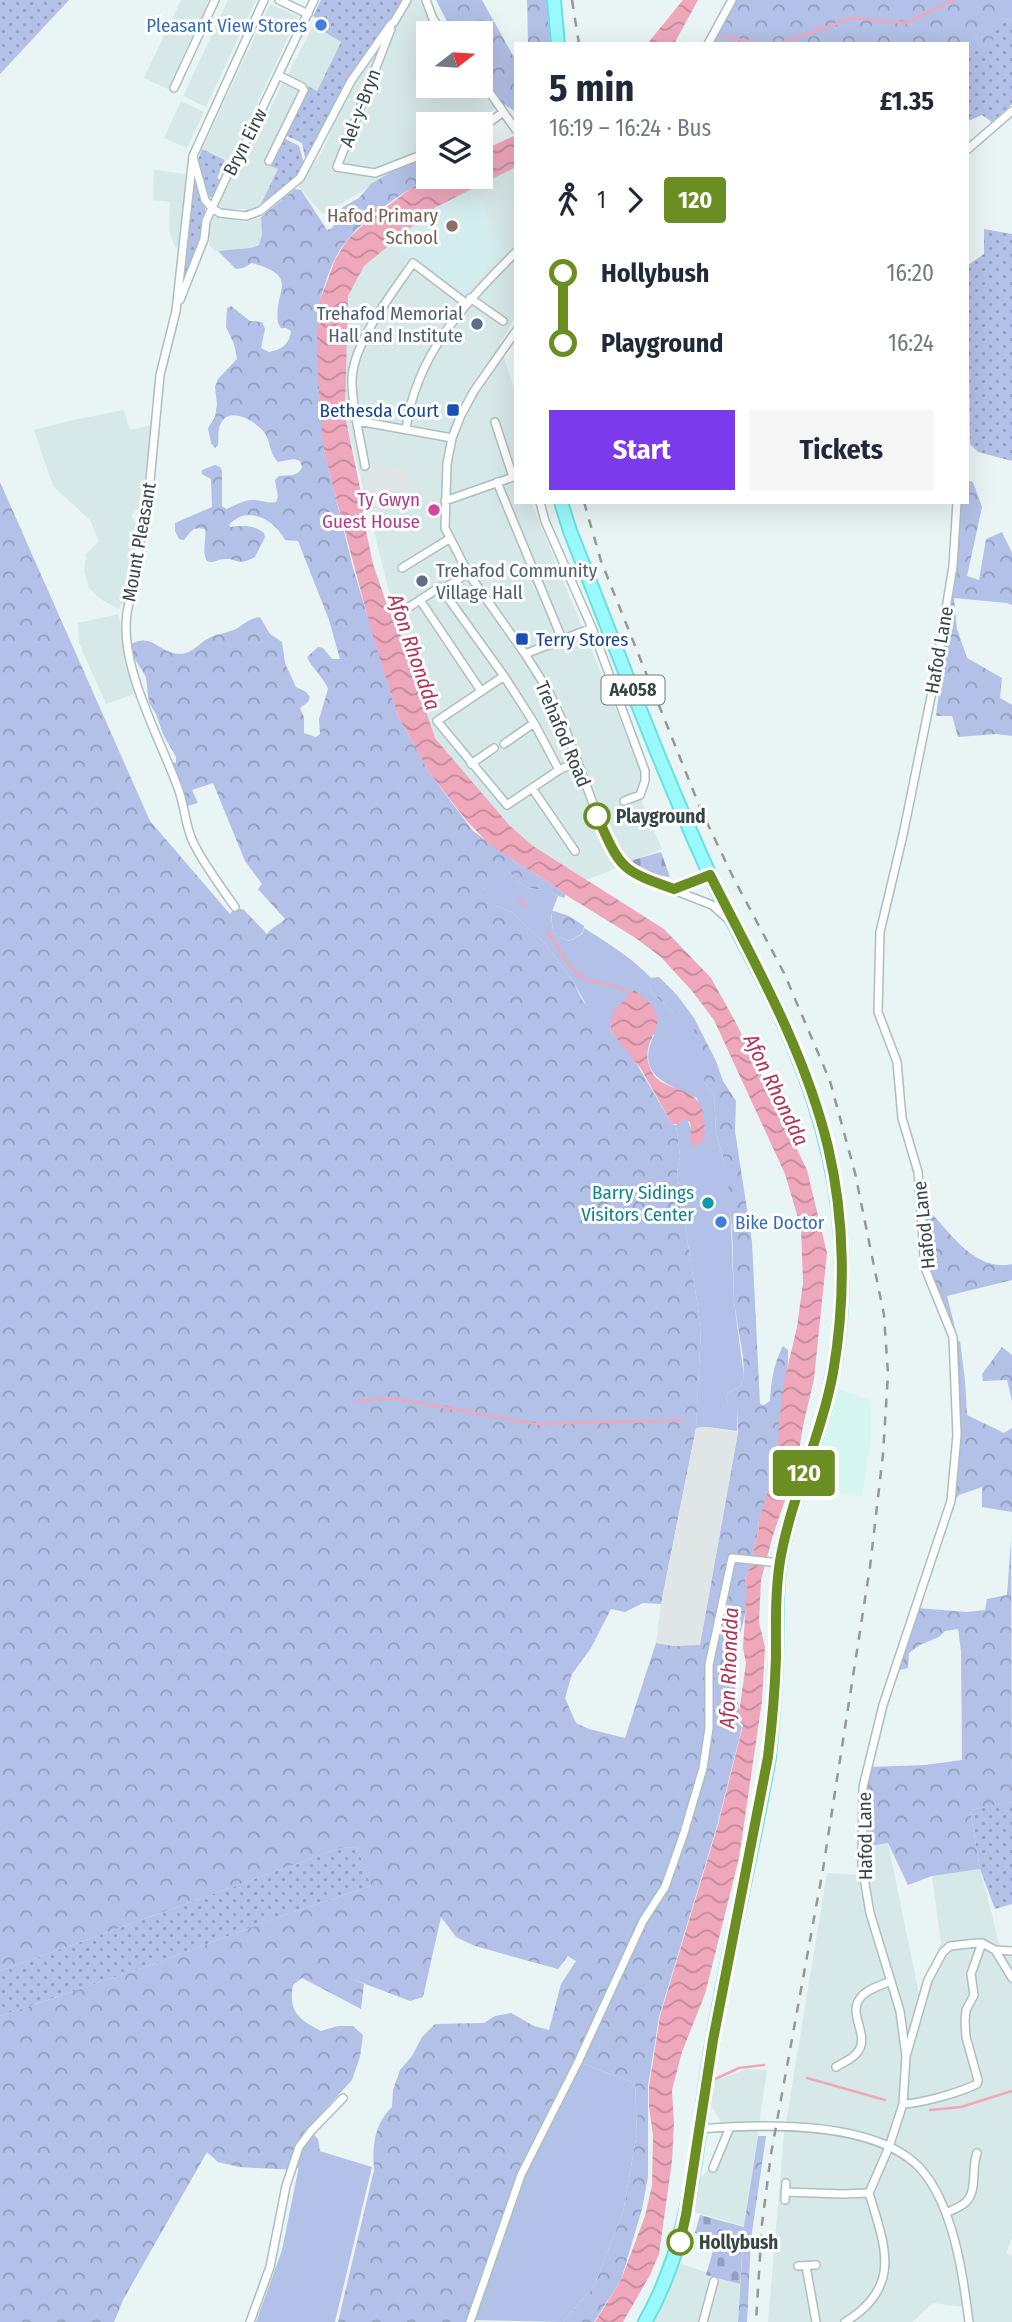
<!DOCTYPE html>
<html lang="en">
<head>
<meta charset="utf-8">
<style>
	:root { --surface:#fff; --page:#f6f6f7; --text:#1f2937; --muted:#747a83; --accent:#7c3aed }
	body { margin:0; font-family:"Fira Sans Condensed",sans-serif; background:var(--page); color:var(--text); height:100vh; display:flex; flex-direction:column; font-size:26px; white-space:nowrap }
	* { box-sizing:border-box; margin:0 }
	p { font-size:23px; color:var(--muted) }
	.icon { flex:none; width:38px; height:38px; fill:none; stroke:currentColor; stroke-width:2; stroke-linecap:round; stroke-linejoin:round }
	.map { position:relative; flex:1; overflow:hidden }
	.details { position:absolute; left:514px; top:42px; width:455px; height:462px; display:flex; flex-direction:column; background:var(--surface); border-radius:0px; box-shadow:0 7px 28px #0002 }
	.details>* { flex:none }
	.badge { padding:0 14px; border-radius:5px; font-size:24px; line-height:46px }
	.needle { width:46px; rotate:73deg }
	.tools { position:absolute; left:416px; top:21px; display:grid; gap:14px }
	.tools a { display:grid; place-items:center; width:77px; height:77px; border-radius:0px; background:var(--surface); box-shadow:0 7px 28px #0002; font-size:35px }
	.map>.badge { position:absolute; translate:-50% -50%; box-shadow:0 0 0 4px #fff }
	.legs { display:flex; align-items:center; gap:10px; height:77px; padding:0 35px; font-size:23px }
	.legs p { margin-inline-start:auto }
	.headline { display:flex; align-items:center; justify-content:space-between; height:119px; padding:0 35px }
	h1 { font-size:38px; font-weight:700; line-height:52px }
	.action { display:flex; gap:14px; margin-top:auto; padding:14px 35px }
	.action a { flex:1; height:80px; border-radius:0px; background:var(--accent); color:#fff; font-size:28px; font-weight:700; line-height:80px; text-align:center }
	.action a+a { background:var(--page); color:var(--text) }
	ul { padding:0 35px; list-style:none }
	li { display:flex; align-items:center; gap:24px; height:70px; font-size:26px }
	li i { display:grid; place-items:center; width:10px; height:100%; margin:0 9px; background:currentColor }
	li i::after { content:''; width:18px; height:18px; margin:-9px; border:5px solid; border-radius:50%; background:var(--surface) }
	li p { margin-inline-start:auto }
	li:first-child i { background:linear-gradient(#0000 50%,currentColor 0) }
	li:last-child i { background:linear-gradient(currentColor 50%,#0000 0) }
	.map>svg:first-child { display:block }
</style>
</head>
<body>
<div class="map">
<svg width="1012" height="2322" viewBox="0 0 1012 2322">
	<defs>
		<pattern id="grass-dots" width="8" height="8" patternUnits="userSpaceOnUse" patternTransform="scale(1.75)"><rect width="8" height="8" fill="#b3c0e7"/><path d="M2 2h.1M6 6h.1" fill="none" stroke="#929ebd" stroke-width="1.8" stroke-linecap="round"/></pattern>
		<pattern id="forest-crowns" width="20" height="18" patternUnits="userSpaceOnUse" patternTransform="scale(1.75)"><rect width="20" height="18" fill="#b3c0e7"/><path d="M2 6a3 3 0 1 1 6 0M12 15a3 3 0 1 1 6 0" fill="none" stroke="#929ebd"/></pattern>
		<pattern id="cemetery-stones" width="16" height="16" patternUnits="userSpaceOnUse" patternTransform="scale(1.75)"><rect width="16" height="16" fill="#b3c0e7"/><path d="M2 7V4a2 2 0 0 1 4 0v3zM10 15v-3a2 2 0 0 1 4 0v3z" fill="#929ebd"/></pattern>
		<pattern id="water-waves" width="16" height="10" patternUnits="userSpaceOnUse" patternTransform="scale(1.75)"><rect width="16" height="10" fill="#efa7bc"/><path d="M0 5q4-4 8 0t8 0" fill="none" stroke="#c28a9b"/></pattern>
	</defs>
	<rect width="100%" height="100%" fill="#e9f4f4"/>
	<path fill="#d7e8e8" d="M181,0H209L168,89L144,78Z
		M228,0H256L206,107L183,96Z
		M406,0H422L445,33H429V86H481L496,107L476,124H429V152L323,214L298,186L323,150L346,96Z
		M270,4L298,16L230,161L202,149Z
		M313,26L341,41L317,91L287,76Z
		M283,82L299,90L265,163L278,169L260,206L256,209H224L219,205L231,171L239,173Z
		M181,101L204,112L187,148L164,138Z
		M516,167V316L500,343L516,396V502H531L646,783L642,802L662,849L587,880L533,846L510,826L435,738L398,627L345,415L348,296L363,266L390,244L464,296L479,276L498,257L505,255L474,188Z
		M154,170L186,174L180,247H175L169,230L170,202L153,200Z
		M217,216L244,222L261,217L262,234L259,245L238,250L214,251L209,244L208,233L210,219Z
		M124,410L130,430L152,425L143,511L137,509L131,516L138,526L125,605L122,604L119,609L102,600L89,588L84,571L86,554L99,541L90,520L53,486L34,430L73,420Z
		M118,614L137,693L106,704L79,643L78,623Z
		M888,1843L919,1994L941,1943L932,1876L980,1869L1000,1946L1012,1948V2238L1006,2253L1012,2256V2322H964L963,2307L933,2303L912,2322H768L784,2135L827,1873L858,1875V1848Z
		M747,2069L767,2070L744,2226L694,2212L699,2179L710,2168L723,2135L720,2120L710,2104L712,2082Z
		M664,2258L740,2284L738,2322H636L647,2305Z"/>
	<path fill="#d5f5f1" d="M839,1389L871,1401V1437L862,1496L833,1492L809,1485L828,1432Z"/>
	<path fill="#d3eced" d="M474,188L505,255L498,257L479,276L464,296L390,244L436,207Z"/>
	<path fill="url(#grass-dots)" d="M0,0H69L0,74Z
		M321,0H405L350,77L309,160L305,158L302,143L285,135L308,86L317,91L341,42L325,32L329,24L313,16Z
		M999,18L1011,19L1012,22V104L992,122L982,115L968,121V47L973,46Z
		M284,138L299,146L303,160L307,163L297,176L260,209L253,212H245V210L256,209L260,206L278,169L271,166Z
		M202,149L225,160L217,178L222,181C219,188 218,199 208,197L205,193L198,160Z
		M194,167L201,201L205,208V215L201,239L180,292Z
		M984,229L1012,234V461L978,452L970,444L968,265L984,254Z
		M1012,1802V1904L995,1909L980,1869L970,1810Z
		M357,1847L371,1886L276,1918L157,1963L0,2016V1971L340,1848Z"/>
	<path fill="url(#forest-crowns)" d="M436,0H482L516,61V112L502,103L481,73V33H453Z
		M527,0H547L551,44H528Z
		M735,0H1012V22L1011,19L999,18L991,48L968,47V44H711Z
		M429,157L430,177C401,194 369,214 347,240C333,257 326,280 320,300L323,445L353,568L398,716L429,772L473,831L514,861L549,882L566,895L564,898L543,890L528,888L521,884L508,871L491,868L484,889L496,906L512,912L546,945L574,983L582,1000L629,1051L672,1124L676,1125L680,1156L677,1172L680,1194L701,1327L696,1428L661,1604L643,1603L625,1612L611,1609L591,1648L572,1674L565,1698L576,1723L589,1729L625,1738L656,1643L674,1646L700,1644L738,1432V1409L728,1404L726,1398L728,1393L741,1386L744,1376L743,1357L734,1302L732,1226L725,1165L716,1132L714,1095L704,1082L674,1013L653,994L649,987L651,978L659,977L677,995L694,1018L716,1061L723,1081L736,1101L735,1131L752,1242L760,1404L764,1405L770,1401C771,1381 774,1363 783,1346L788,1350V1363L779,1422V1470L758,1524L759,1528L749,1570L745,1579C754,1603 735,1642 733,1667C732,1685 743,1704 737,1722L742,1727L717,1826L659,2017L648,2086V2177L642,2209L621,2280L594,2322H563L594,2286L623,2212L637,2133L635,2083L578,2062L470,2322H338L374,2170C372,2147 374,2124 392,2107L393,2090L400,2070L412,2056L422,2037L435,2024L484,2023L495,2016L511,2013L534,2026L549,2030L561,1984L576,1961L568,1956L558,1969L475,1946L456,1937L441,1917L423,1997L410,2001L347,1977L364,1984L361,2009L302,1978L293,1985C288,2011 299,2020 321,2031L338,2026H353L363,2035L360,2057L352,2080L308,2128L318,2139L320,2152L308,2163L294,2170L239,2167L218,2162L207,2152L123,2300L114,2322H0V2016L157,1963L276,1918L371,1886L357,1847L340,1848L0,1971V482L150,821L230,914L235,907L244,910L267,934C272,927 279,925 285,919L258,889L262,884L245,861L213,783L192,790L198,803L184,807L168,761L176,763V757L163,734L156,714L149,703L146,677L133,656L130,645C152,631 160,655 181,654C193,653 199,643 209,638C216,634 223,634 230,631C242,628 247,618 260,617L270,634L282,642L285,663L296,687L306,692L310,697L308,702L300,708L304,717V733L316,737L320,734L319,719L328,689C323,676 312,669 307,657L318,647L323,648L332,659H340L329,620L298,541L285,540C275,520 248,504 229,525L231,527C243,525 255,525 264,533L265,537L255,557C236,567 239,558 225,559C217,559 215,564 207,561C201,550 207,540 205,529C193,526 191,531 184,540L179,539L175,531V523L212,507L211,479L202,474V470L215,465L220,467L222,471V506L226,509C235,506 243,500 253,500C261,500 268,504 276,502L278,497L275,480L279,476C288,475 298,477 302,467L300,461L294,459L278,462C269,454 271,441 264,432C255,421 230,406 221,423C217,430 219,438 218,445L215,448L211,443L208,428L215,417L217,404L215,387L218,379L237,359L234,344L226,327L227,308L231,306L250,321L262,322L265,329L261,348L269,352C281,350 290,344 291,331L286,328H281L278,323C273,290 302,277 252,263L243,268L236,269L218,251L250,248L259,245L262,234L261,217L295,189L301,190L327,230L332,228L343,207L359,198L371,184L396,169Z
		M968,480L973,482L982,507L967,576L979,580L986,539L1002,532L1012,553V605L1007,603L954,598L957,629L967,658L1002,678L1000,698L1012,705V736L997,734L958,737L952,716H936L949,616L960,502H968Z
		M551,910L569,916L584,926L583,932C569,944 567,942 553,932Z
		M924,1214L933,1215C953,1237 978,1272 1012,1264V1280L947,1296L955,1328L951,1329L931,1277L927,1260Z
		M960,1341L965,1381L967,1415L1004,1433L1012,1428V1512L982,1507V1487L959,1495L954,1501L955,1342Z
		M1002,1347L1012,1355V1401L1007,1380L983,1381L982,1374Z
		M1011,1540L1012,1802L970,1810L980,1869L932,1876L908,1885L888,1843L864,1847L866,1788L870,1767L925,1765L962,1760L961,1651L958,1629L945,1631L939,1637L920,1645L909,1653L908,1668L896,1671L917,1608L967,1612L985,1610L987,1599L1007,1595Z
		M758,2136H766L751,2239L747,2322H738L744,2226Z"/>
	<path fill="url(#cemetery-stones)" d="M661,852L670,877L655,875L630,861Z
		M700,2215L744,2227L740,2284L706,2275L716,2240L695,2233Z"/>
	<path fill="#b3c0e7" d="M498,866L508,871L521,884L528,888L544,890L558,896L551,914L553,932C567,942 569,944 583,933L584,928C608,943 632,958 651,978L649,987L653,994L674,1013L683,1012C697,1032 709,1057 704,1082L714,1095L716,1132L725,1165L730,1198L734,1302L744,1376L741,1386L728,1393L726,1398L728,1404L738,1408L737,1431L707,1427L696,1428L701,1327L680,1194L677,1172L680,1156L676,1125L684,1119H687L692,1131L691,1138L705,1129L697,1098C666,1083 635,1076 654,1035L610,1022L611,1031L597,1024L574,983L546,945L512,912L496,906L485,896L484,883L491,868Z
		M578,2062L635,2083L637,2133L623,2212L594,2286L563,2322L471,2320L521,2175Z
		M303,2146L372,2167L335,2322H256L282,2250Z"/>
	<path fill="#e0e5e5" d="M368,463L400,468L407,472L409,505L401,506L400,502H383L382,516L374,514L362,465Z
		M707,1427L738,1432L700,1645L674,1646L656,1643L661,1604L696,1428Z"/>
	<path fill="url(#water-waves)" d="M683,0H698L674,44H647Z
		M516,135V167L436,207L364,266L348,296L345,415L361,493L365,526L373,564L388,608L398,627L435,738L510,826L533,846L664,929L711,978L735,1021L807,1170L827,1253L814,1379L803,1426L796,1468L773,1535L761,1580L759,1622L765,1647L762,1701L739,1858L705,1994L682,2052L672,2090L674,2124L672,2161L659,2254L650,2275L623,2322H595L621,2280L645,2216L652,2185L653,2135L649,2107V2087L660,2016L718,1825L743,1725L738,1720L746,1663L743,1648L747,1586L745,1579L749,1570L759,1528L758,1524L771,1481L777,1477L779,1422L784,1382L797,1327L803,1283L801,1228L785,1174L714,1020L692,991L661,957L634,937L566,895L549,882L514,861L488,843L466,820L429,772L398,716L372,633L332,483L323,445L317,361V329L320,300L335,260L347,240L362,226L410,189L430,177H481V151Z
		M634,990C685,1025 634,1035 651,1070C665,1100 711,1075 704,1140L696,1146H692C689,1139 692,1130 690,1122L684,1119L680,1124H672L641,1069L611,1031L610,1022L615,1010Z"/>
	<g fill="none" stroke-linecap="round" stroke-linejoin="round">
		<path stroke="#efa7bc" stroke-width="2.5" d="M722,36L763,44
			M779,44L852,18L906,23L954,0
			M519,898L526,907
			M546,931C561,945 565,969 584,978C600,987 610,979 630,994
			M357,1402L376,1399H398L535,1424L683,1420
			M807,2078L885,2100
			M713,2080L739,2068L764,2065
			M930,2110L961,2107L1012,2091"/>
		<g stroke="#acbfbf" stroke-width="10">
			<path id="minor" d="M279,0L308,14
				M426,0L433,19L444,33
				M391,29L337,167L375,173L429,152
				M708,44L732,0
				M481,80L516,130
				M174,88L215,0
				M481,129L503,112
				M968,149L1012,111
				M193,157L205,200L212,208L220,213L246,216L260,211L300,178L351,81L391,24L394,22L407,0
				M269,161L304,90L302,87L278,75
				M470,298L503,321
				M180,300L204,239L206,221L230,169L236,163L314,0
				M516,331L474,391L461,415L452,438L447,464L445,528L468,573L525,654L549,692L562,720L598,817L611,846L625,868L638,876L712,905L729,920
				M358,421L452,438
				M495,422L513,477
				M406,430C415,355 465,303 516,252
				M365,466C361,441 351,403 352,379C353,343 393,292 413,263L467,304
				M497,482L562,639
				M445,501L516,476
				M540,502L545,521L592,628L645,771V781L640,795L624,801
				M402,568L449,539
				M442,590L468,573
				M403,611L420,600
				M525,654L592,628
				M504,676L437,721L507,805L559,770L577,762
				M481,691L420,600L440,587L504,676L534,723L559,770
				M504,744L534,723
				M471,764L494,748
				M532,788L575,851
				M675,889L710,875
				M235,907C221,887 205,866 194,844C185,827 185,806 178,788C159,735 112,655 130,600L150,481L160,375L176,311L193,156L264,0
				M995,1950L1012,1978
				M907,2053L928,1980L943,1952L950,1946L977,1943H982L995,1950L1012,1951
				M836,2067C842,2063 850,2060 855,2055C874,2037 845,2015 861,1997C867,1989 882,1985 891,1981
				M903,2104C923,2103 958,2093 977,2084L978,2080L966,2037L965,2021L966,2010L974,1995L971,1974L982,1943
				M699,2129C760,2124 873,2120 919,2167C953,2203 963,2274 969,2322
				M713,2168L730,2127
				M785,2192L843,2194L869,2193
				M785,2200L786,2183
				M946,2213C952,2210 961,2207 966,2202C978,2190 971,2167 977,2153
				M798,2266L816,2265
				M806,2266L816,2322
				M250,2322L270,2267L286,2186L299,2147L311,2131L343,2098
				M470,2322L521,2175L578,2062L643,1921L665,1887L684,1833L703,1768L709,1728V1665L732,1558L780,1563
				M703,2322L714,2281
				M845,2322C903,2287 885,2246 869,2193L889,2147L903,2104L906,2056L900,2011L870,1913L862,1866L863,1787L883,1705L951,1501L957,1435L953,1337L925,1268L918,1172L902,1118L897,1062L878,1012L880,932L903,835L934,682L953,566L957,502"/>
		</g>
		<g stroke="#6ae0e1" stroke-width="16">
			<path id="primary" d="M554,0L558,44
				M561,502L570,531C615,645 658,761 709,873C729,916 752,957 773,1000C809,1075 837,1157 841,1241C844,1296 839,1355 825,1408C811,1460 788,1510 780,1563C775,1595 777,1628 776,1660C775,1693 772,1725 769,1757C752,1853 729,1948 712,2045C695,2141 695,2235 645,2322"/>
		</g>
		<use href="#minor" stroke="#fff" stroke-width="7"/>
		<use href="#primary" stroke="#9afafb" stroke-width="12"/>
		<path stroke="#979797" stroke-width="2.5" stroke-dasharray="9 9" stroke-linecap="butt" d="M572,0L579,44
			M584,502L601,561L701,810L733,877L784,973L830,1081L855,1173L884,1315L888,1374L883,1454L870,1567L823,1869L771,2154L762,2224L756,2322"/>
	</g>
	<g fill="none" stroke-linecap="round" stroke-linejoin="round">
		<g stroke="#fff" stroke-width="16">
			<path id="line-1" d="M597,816C621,869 620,870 674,889L710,875C754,962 805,1051 828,1147C845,1219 846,1299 833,1373C821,1437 791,1497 780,1561C775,1593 776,1625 776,1657C775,1690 772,1724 768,1757L713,2040L686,2215L680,2242"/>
		</g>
		<use href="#line-1" stroke="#6b8e23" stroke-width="10"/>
	</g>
	<g fill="#3f7fe0" stroke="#fff" stroke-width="2.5">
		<circle cx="321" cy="25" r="7"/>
		<circle cx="721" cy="1222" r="7"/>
	</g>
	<circle fill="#8d6e63" stroke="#fff" stroke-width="2.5" cx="452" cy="226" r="7"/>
	<g fill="#5c6f8a" stroke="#fff" stroke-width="2.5">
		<circle cx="477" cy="324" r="7"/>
		<circle cx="422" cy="581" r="7"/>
	</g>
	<g fill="#1a4fb4" stroke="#fff" stroke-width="2.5">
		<rect x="446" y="403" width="14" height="14" rx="3.5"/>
		<rect x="515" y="632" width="14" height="14" rx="3.5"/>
	</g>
	<circle fill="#d1479c" stroke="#fff" stroke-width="2.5" cx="434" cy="510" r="7"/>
	<g fill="#fff" stroke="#6b8e23" stroke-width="3.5">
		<circle cx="597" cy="816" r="12"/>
		<circle cx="680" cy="2242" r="12"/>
	</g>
	<circle fill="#0f9aa8" stroke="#fff" stroke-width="2.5" cx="708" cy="1203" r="7"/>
	<g text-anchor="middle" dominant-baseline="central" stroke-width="6" stroke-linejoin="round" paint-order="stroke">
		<rect fill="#fff" stroke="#737e7e" stroke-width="2" x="601.5" y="675.5" width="63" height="29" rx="5"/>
		<g font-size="18" font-weight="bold" fill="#374746">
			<text x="633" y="690">A4058</text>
		</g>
		<g font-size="19" fill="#366cbe" stroke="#fff" text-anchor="end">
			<text x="307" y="25">Pleasant View Stores</text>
			<text x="735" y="1222" text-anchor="start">Bike Doctor</text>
		</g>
		<g font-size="19" fill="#374746" stroke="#fff">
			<text transform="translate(360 108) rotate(-69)">Ael-y-Bryn</text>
			<text transform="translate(245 142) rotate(-63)">Bryn Eirw</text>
			<text transform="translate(139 542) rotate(-80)">Mount Pleasant</text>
			<text transform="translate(939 650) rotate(-80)">Hafod Lane</text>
			<text transform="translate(563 734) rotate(67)">Trehafod Road</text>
			<text transform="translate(924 1225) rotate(-96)">Hafod Lane</text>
			<text transform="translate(865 1836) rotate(-91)">Hafod Lane</text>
		</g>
		<g font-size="19" fill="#785e54" stroke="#fff" text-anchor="end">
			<text x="438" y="215">Hafod Primary<tspan x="438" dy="22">School</tspan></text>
		</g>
		<g font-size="19" fill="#4e5e75" stroke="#fff" text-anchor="end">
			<text x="463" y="313">Trehafod Memorial<tspan x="463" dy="22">Hall and Institute</tspan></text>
			<text x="436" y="570" text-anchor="start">Trehafod Community<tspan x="436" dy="22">Village Hall</tspan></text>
		</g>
		<g font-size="19" fill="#164399" stroke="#fff" text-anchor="end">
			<text x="439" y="410">Bethesda Court</text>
			<text x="536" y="639" text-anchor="start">Terry Stores</text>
		</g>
		<g font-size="19" fill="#b23c85" stroke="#fff" text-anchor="end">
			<text x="420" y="499">Ty Gwyn<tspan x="420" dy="22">Guest House</tspan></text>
		</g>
		<g font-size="19" font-weight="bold" fill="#374746" stroke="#fff" text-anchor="start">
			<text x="616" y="816">Playground</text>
			<text x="699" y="2242">Hollybush</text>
		</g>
		<g font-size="19" fill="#0d838f" stroke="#fff" text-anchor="end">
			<text x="694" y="1192">Barry Sidings<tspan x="694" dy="22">Visitors Center</tspan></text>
		</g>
		<g font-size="21" font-style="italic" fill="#b13355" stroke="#fff">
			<text transform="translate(414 652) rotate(71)">Afon Rhondda</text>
			<text transform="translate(776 1090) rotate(64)">Afon Rhondda</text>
			<text transform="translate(729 1668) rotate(-88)">Afon Rhondda</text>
		</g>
	</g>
</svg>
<div class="tools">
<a><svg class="needle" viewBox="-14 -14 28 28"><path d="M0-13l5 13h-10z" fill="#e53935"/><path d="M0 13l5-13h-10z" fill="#747a83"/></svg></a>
<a><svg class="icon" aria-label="layers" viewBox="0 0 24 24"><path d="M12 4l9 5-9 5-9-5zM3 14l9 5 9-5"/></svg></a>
</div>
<b class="badge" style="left:804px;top:1473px;background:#6b8e23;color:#fff">120</b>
<section class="details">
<div class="headline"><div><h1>5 min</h1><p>16:19 – 16:24 · Bus</p></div><b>£1.35</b></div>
<div class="legs"><svg class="icon" aria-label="walk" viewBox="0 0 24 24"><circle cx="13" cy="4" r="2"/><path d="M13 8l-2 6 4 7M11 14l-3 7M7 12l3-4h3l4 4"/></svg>1<svg class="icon" aria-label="forward" viewBox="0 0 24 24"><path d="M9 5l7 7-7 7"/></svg><b class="badge" style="background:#6b8e23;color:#fff">120</b></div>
<ul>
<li><i style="color:#6b8e23"></i><b>Hollybush</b><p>16:20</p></li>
<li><i style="color:#6b8e23"></i><b>Playground</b><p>16:24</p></li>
</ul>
<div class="action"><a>Start</a><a>Tickets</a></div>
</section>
</div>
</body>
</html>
